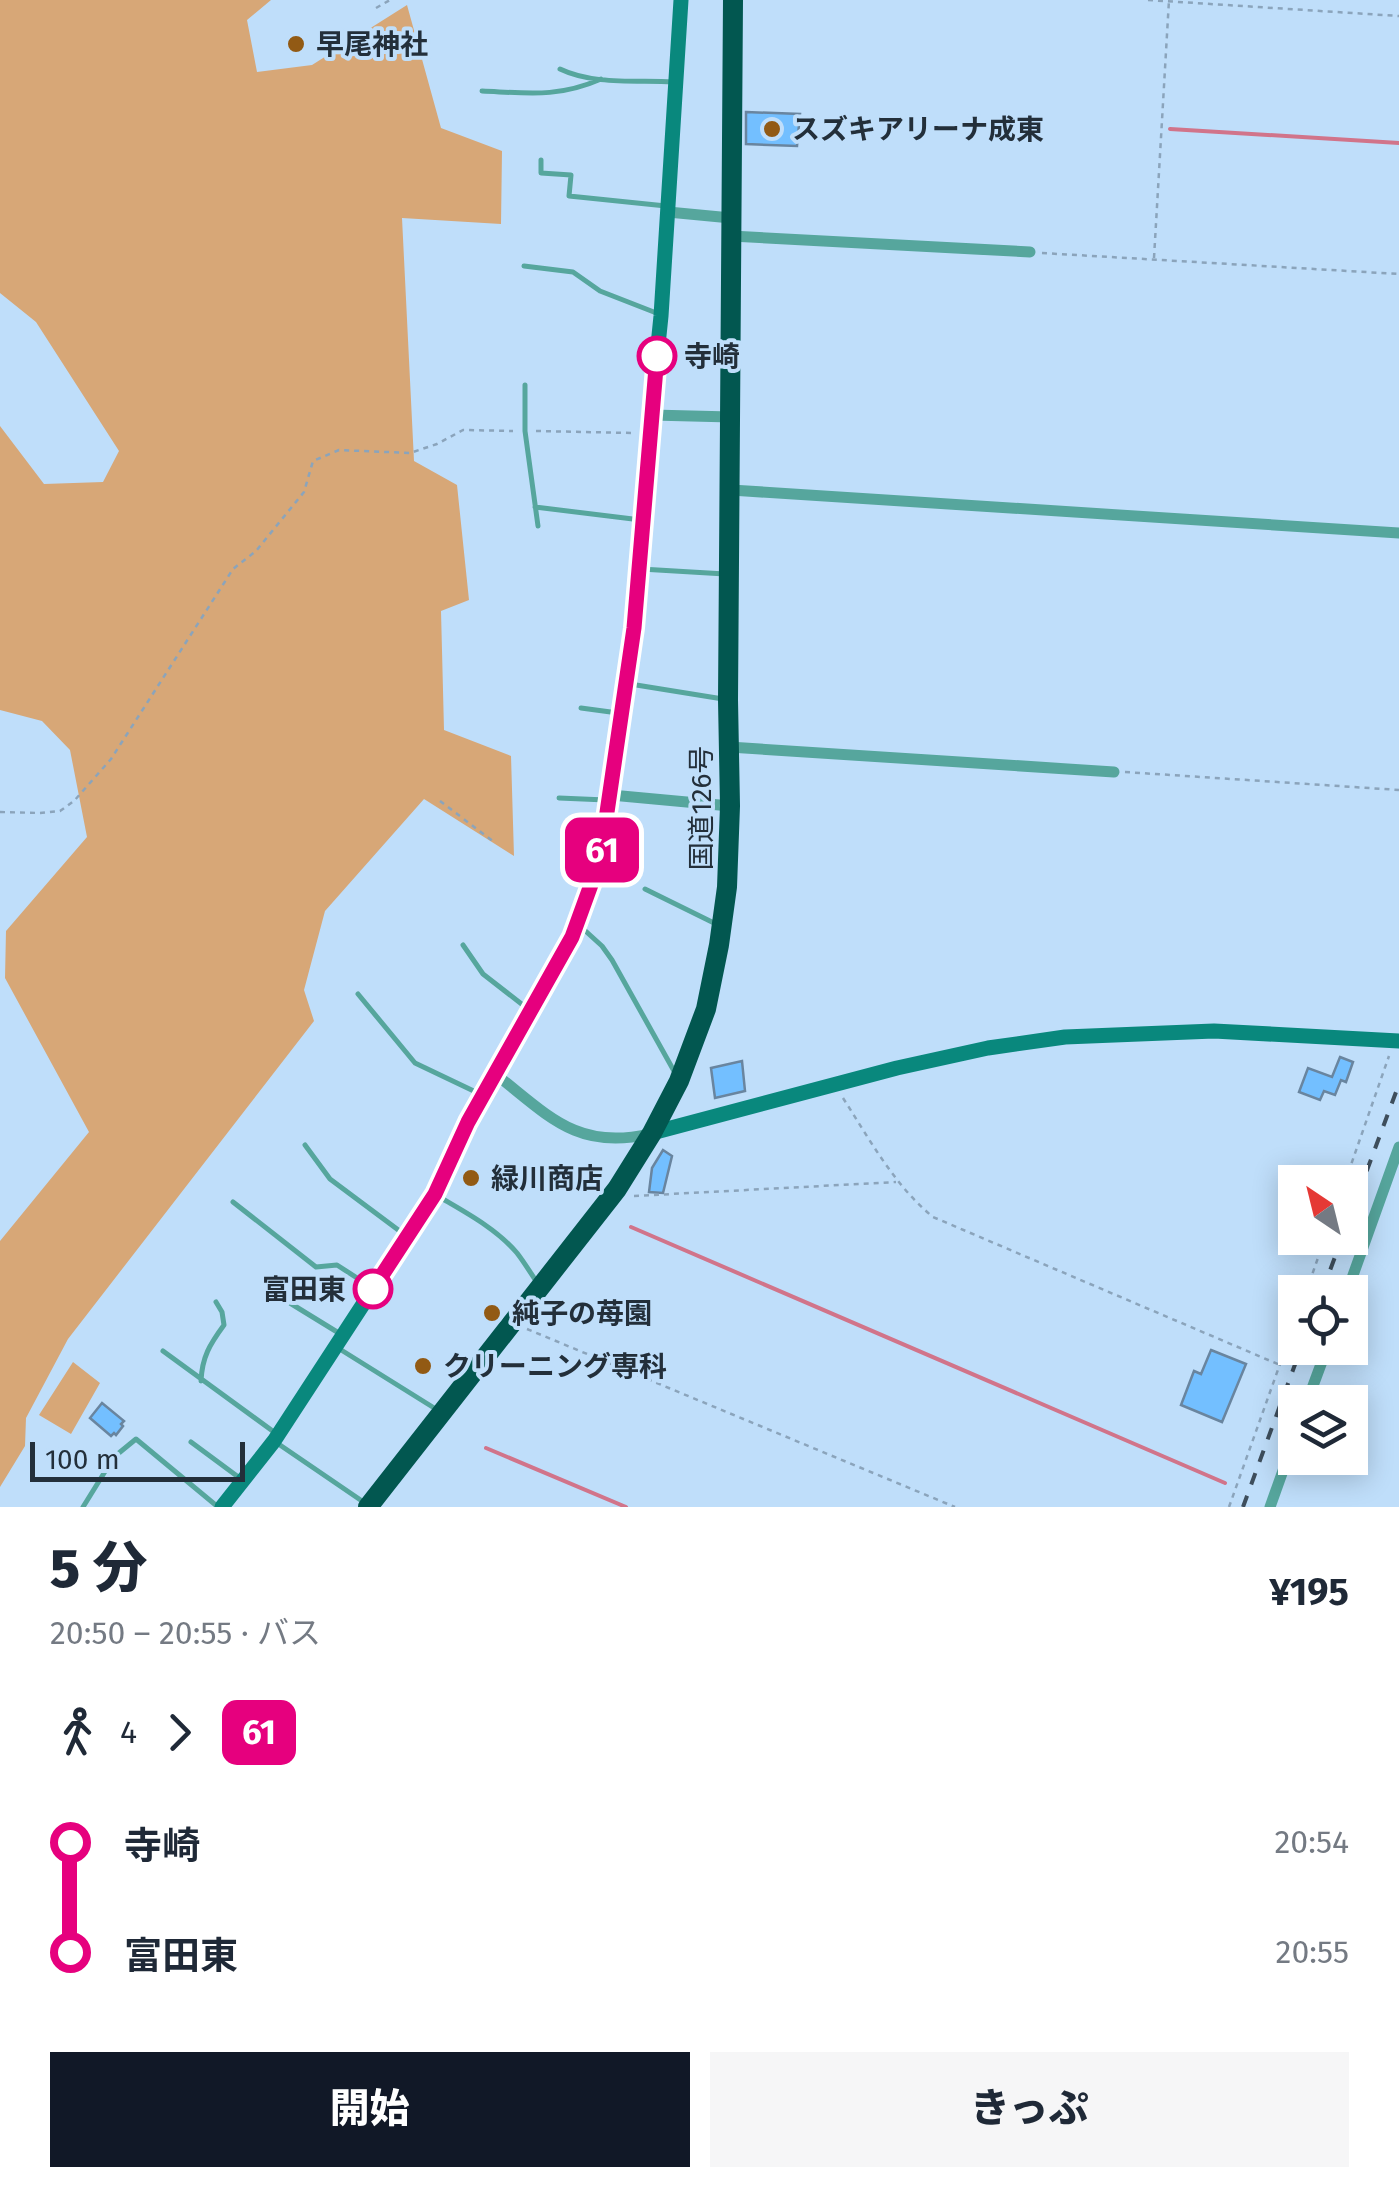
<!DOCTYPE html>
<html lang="ja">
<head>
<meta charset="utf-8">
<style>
	:root { --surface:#fff; --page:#f6f6f7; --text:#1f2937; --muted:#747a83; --accent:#111827 }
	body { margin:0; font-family:"Fira Sans","Noto Sans JP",sans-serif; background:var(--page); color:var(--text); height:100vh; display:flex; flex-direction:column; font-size:38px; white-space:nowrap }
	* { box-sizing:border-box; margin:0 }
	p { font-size:32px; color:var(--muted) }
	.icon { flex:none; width:55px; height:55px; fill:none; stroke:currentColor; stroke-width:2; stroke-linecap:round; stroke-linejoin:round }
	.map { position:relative; height:1507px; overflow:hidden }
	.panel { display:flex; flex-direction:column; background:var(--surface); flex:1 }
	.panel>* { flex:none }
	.badge { padding:0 20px; border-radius:15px; font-size:35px; line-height:65px }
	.needle { width:65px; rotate:325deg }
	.fabs { position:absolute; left:1278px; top:1165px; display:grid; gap:20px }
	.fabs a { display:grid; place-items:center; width:90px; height:90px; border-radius:0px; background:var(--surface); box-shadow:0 5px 25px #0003; font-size:50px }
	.scale { position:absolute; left:30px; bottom:25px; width:215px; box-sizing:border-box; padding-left:10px; border:5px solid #232f3a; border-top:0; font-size:28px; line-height:35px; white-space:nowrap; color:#232f3a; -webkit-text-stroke:8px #bfdefa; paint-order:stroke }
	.map>.badge { position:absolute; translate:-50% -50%; box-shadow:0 0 0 5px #fff }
	.legs { display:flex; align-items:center; gap:15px; height:110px; padding:0 50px; font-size:32px }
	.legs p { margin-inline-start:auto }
	.headline { display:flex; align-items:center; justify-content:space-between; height:170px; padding:0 50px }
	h1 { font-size:55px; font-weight:800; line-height:75px }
	.cta { display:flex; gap:20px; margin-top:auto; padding:20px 50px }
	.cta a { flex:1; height:115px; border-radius:0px; background:var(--accent); color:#fff; font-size:40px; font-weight:800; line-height:115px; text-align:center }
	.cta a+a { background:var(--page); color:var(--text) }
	ul { padding:0 50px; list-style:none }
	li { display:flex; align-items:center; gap:35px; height:110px; font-size:38px }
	li i { display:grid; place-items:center; width:15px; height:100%; margin:0 12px; background:currentColor }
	li i::after { content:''; width:25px; height:25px; margin:-12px; border:8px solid; border-radius:50%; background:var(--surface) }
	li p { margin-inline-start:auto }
	li:first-child i { background:linear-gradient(#0000 50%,currentColor 0) }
	li:last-child i { background:linear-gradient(currentColor 50%,#0000 0) }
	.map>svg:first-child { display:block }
</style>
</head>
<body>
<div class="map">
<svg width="1399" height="1507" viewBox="0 0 1399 1507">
	<rect width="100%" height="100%" fill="#bfdefa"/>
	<path fill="#d7a777" d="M0,0H271L247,20L257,72L312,65L407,5L441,128L502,151L501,224L402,218L414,461L457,485L469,600L441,611L444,730L511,756L514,856L424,799L325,911L304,990L314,1021L68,1339L26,1418L25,1446L0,1487V1241L89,1132L5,978L6,931L87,837L70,750L42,721L0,710V426L44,484L103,482L119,451L36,322L0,293Z
		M73,1362L100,1383L71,1434L39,1415Z"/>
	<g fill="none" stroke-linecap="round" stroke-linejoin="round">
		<path stroke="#d1748a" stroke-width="4" d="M1170,129L1399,143
			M631,1227L1225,1483
			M486,1448L626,1507"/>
	</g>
	<path fill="#73bfff" stroke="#69859f" stroke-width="2.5" d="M746,112L800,114L797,146L746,144Z
		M1340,1057L1353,1062L1346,1082L1341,1080L1335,1095L1324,1091L1320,1100L1299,1092L1308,1068L1332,1077Z
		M742,1061L745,1091L715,1098L711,1068Z
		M663,1150L672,1156L663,1193L649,1192L652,1168Z
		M1211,1350L1246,1364L1222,1422L1181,1405L1194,1371L1201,1374Z
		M102,1403L124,1421L121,1424L123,1426L116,1435L114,1433L111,1436L90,1418Z"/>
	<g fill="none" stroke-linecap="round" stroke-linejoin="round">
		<path stroke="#8ba4bb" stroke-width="2.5" stroke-dasharray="5 5" stroke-linecap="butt" d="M1148,0L1399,16
			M376,8L390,0
			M1042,253L1399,274
			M1154,258L1169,0
			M536,431L633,433
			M1125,772L1399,790
			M440,801L494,842
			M0,812L40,813L60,811L74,801L111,759L233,569L256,551L304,492L313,461L339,450L410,453L437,444L463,430L513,431
			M843,1098C870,1140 894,1185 933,1217L1280,1365
			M1345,1182L1389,1056
			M634,1196L896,1182
			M1306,1292L1325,1238
			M527,1329L955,1507
			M1229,1507L1295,1322"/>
		<path stroke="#56a69d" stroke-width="5" d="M560,69C593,85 637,80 673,82
			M482,91C527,93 558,98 601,79
			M541,160V173L571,175L569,196L666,206
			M524,266L573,272L600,291L659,314
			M525,385V431L538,526
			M535,507L641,520
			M641,569L725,574
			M630,684L723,699
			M581,708L618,713
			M559,798L606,800
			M645,889L714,923
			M580,926L602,946L612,960L674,1071
			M463,945L483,974L528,1009
			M358,994L415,1063L480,1094
			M305,1145L330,1179L405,1235
			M436,1195C463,1211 496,1228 517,1253C524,1262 530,1272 536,1281
			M233,1202L316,1267L337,1265L371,1287
			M272,1292L342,1335
			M338,1348L439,1411
			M163,1351L274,1432
			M201,1381C202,1357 210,1344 224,1325L222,1312L216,1302
			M191,1442L241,1479
			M277,1443L362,1501
			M83,1507L114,1457L136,1439L218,1507"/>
		<path stroke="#56a69d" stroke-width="11" d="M668,212L731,218
			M731,236L1030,252
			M652,415L731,417
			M731,490L1399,533
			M729,747L1114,772
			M611,795L730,806
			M494,1073C547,1114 576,1151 649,1134
			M1347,1292L1399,1147
			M1307,1402L1327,1348
			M1270,1507L1295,1437"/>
		<path stroke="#09887d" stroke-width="15" d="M652,1133L897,1068L988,1048L1065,1037L1214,1031L1399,1041
			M222,1507L274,1441L435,1194L468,1122L572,937L600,860L634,628L649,433L661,316L681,0"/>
		<path stroke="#025750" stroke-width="20" d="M368,1507L617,1189L652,1133L679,1081L706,1009L719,945L727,887L730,806L728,700L733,0"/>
		<path stroke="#3e4e5c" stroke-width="4" stroke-dasharray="12 12" stroke-linecap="butt" d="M1350,1216L1399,1084
			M1322,1292L1342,1238
			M1243,1507L1301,1348"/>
	</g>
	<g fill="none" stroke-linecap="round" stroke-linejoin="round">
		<g stroke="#fff" stroke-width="22">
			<path id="line-1" d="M373,1289L435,1194L468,1122L572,937L600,860L634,628L657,356"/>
		</g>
		<use href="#line-1" stroke="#e6007e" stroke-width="15"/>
	</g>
	<g fill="#925a14" stroke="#bfdefa" stroke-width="4">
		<circle cx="296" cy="44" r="10"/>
		<circle cx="772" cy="129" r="10"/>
		<circle cx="471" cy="1178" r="10"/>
		<circle cx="492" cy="1313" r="10"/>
		<circle cx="423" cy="1366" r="10"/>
	</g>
	<g fill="#fff" stroke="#e6007e" stroke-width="5">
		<circle cx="657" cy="356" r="18"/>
		<circle cx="373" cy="1289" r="18"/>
	</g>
	<g text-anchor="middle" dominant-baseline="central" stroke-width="8" stroke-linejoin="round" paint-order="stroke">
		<g font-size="28" font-weight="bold" fill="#232f3a" stroke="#bfdefa" text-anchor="start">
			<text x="316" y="44">早尾神社</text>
			<text x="792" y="129">スズキアリーナ成東</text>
			<text x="491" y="1178">緑川商店</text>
			<text x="512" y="1313">純子の苺園</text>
			<text x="443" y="1366">クリーニング専科</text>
		</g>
		<g font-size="28" font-weight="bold" fill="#232f3a" stroke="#bfdefa" text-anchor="start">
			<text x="684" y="356">寺崎</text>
			<text x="346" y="1289" text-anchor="end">富田東</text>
		</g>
		<g font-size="28" fill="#232f3a" stroke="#bfdefa">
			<text transform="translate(701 808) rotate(-90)">国道126号</text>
		</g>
	</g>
</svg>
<div class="fabs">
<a><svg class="needle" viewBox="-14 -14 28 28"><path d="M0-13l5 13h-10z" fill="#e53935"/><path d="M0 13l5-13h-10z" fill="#747a83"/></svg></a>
<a><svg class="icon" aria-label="locate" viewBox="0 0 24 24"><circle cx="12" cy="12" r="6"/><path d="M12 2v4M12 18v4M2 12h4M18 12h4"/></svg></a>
<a><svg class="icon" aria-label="layers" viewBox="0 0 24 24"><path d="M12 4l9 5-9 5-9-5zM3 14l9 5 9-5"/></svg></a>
</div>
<div class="scale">100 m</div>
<b class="badge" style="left:602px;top:850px;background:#e6007e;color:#fff">61</b>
</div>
<section class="panel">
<div class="headline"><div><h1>5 分</h1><p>20:50 – 20:55 · バス</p></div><b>¥195</b></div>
<div class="legs"><svg class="icon" aria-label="walk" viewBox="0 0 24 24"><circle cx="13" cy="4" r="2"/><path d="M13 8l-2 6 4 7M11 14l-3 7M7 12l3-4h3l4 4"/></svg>4<svg class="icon" aria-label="forward" viewBox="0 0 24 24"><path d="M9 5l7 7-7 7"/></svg><b class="badge" style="background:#e6007e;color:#fff">61</b></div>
<ul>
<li><i style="color:#e6007e"></i><b>寺崎</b><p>20:54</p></li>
<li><i style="color:#e6007e"></i><b>富田東</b><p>20:55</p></li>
</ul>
<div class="cta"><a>開始</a><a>きっぷ</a></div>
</section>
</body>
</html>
